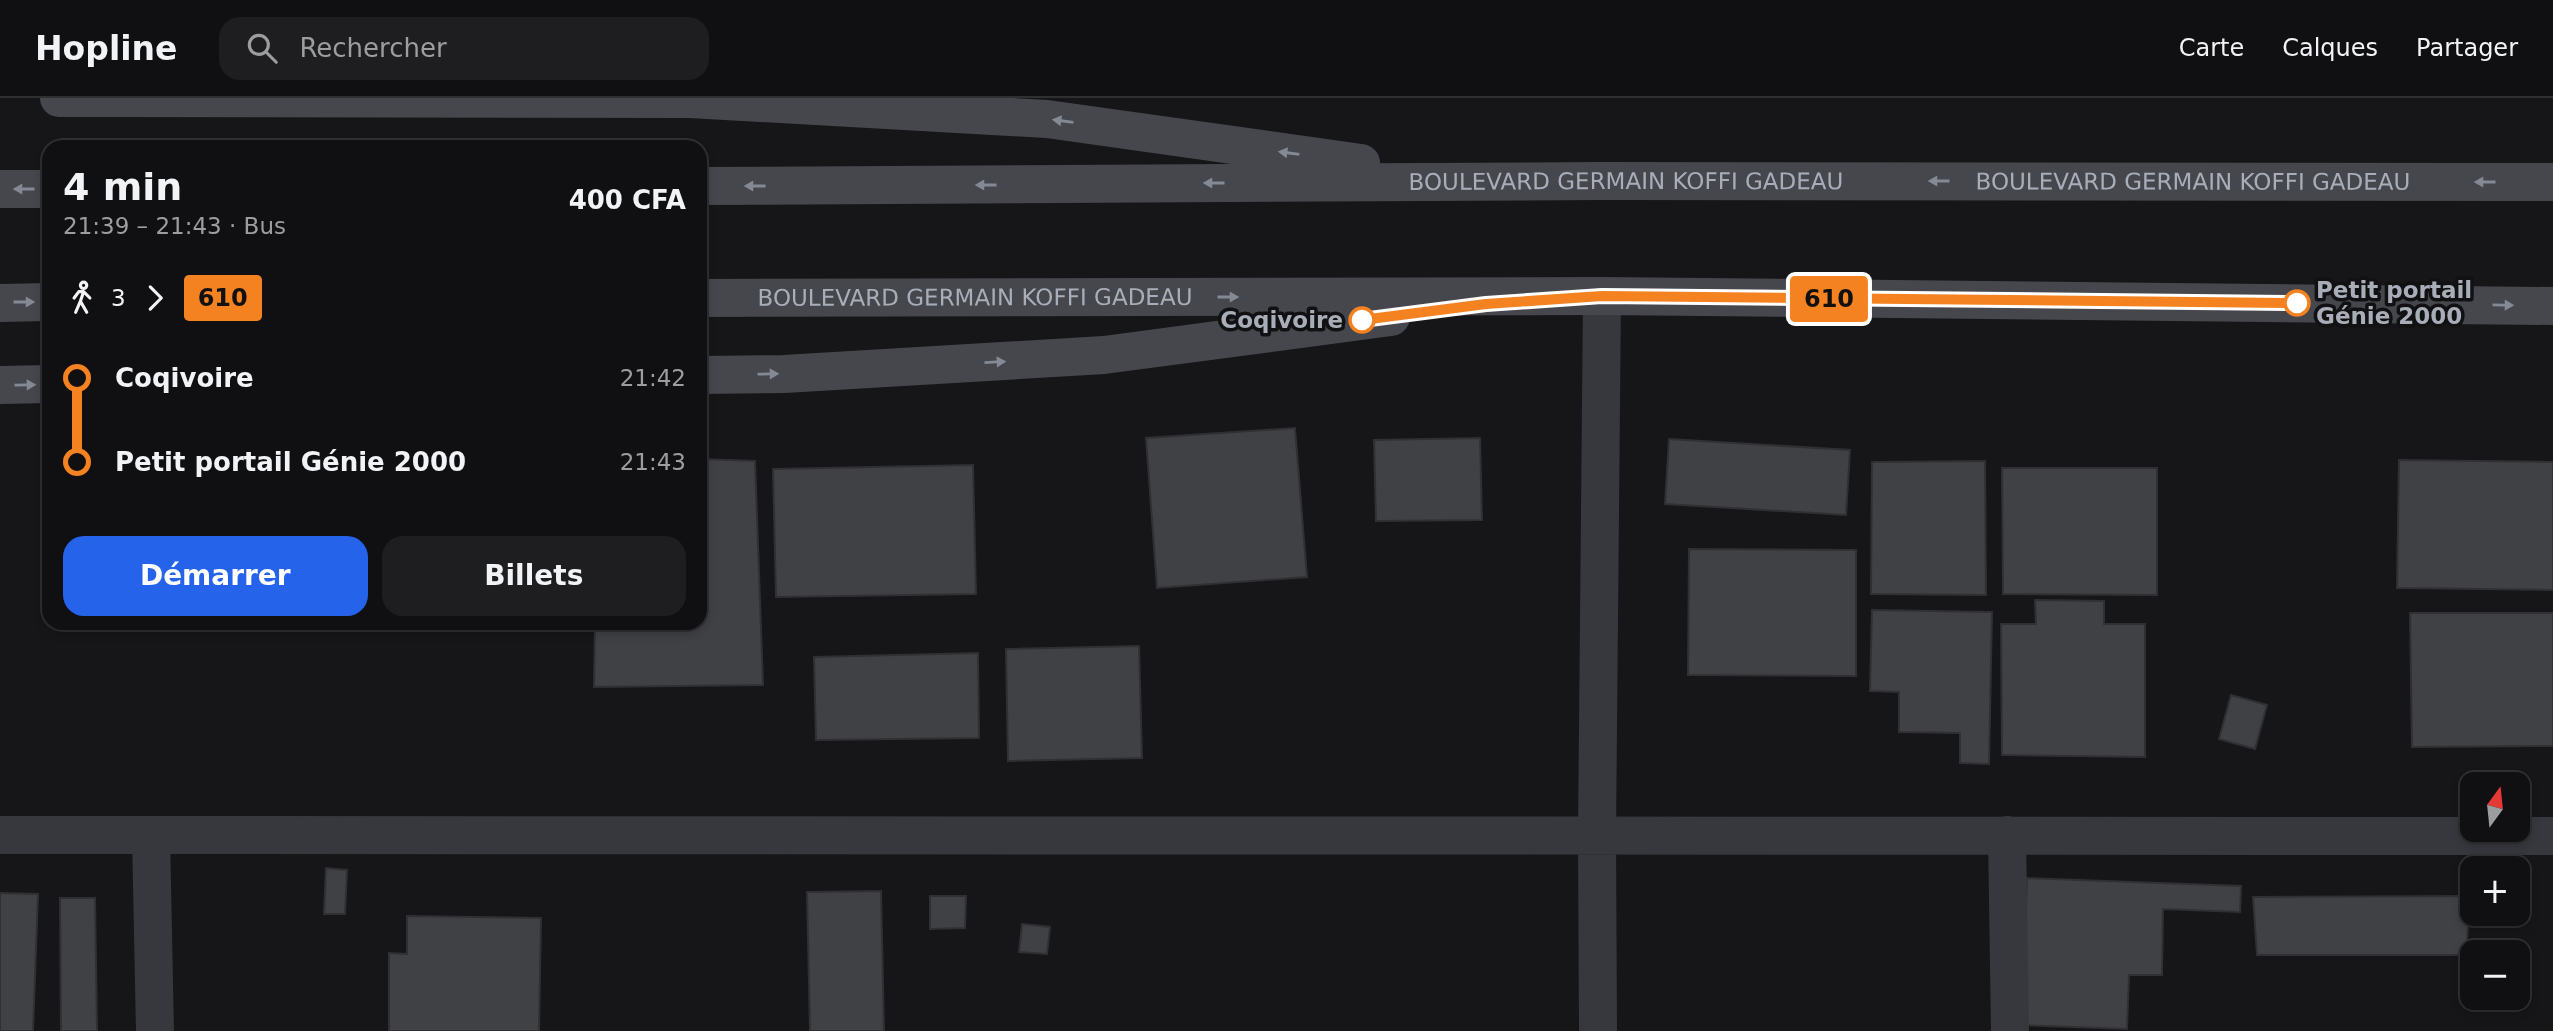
<!DOCTYPE html>
<html lang="fr">
<head>
<meta charset="utf-8">
<style>
	:root { --surface:#101012; --page:#1e1e20; --text:#f1f3f6; --muted:#9c9d9f; --line:#303032; --accent:#2563eb }
	body { margin:0; font-family:"DejaVu Sans",sans-serif; background:var(--page); color:var(--text); height:100vh; display:flex; flex-direction:column; font-size:26px; white-space:nowrap }
	* { box-sizing:border-box; margin:0 }
	p { font-size:23px; color:var(--muted) }
	.icon { flex:none; width:38px; height:38px; fill:none; stroke:currentColor; stroke-width:2; stroke-linecap:round; stroke-linejoin:round }
	.map { position:relative; flex:1; overflow:hidden }
	.panel { position:absolute; left:42px; top:42px; width:665px; height:490px; display:flex; flex-direction:column; background:var(--surface); border-radius:21px; box-shadow:0 4px 10px #0003,0 0 0 2px var(--line) }
	.panel>* { flex:none }
	.badge { padding:0 14px; border-radius:5px; font-size:24px; line-height:46px }
	.needle { width:46px; rotate:15deg }
	.buttons { position:absolute; left:2460px; top:674px; display:grid; gap:14px }
	.buttons a { display:grid; place-items:center; width:70px; height:70px; border-radius:14px; background:var(--surface); box-shadow:0 4px 10px #0003,0 0 0 2px var(--line); font-size:35px }
	.map>.badge { position:absolute; translate:-50% -50%; box-shadow:0 0 0 4px #fff }
	.legs { display:flex; align-items:center; gap:10px; height:77px; padding:0 21px; font-size:23px }
	.legs p { margin-inline-start:auto }
	.headline { display:flex; align-items:center; justify-content:space-between; height:119px; padding:0 21px }
	h1 { font-size:38px; font-weight:600; line-height:52px }
	.cta { display:flex; gap:14px; margin-top:auto; padding:14px 21px }
	.cta a { flex:1; height:80px; border-radius:21px; background:var(--accent); color:#fff; font-size:28px; font-weight:600; line-height:80px; text-align:center }
	.cta a+a { background:var(--page); color:var(--text) }
	ul { padding:0 21px; list-style:none }
	li { display:flex; align-items:center; gap:24px; height:84px; font-size:26px }
	li i { display:grid; place-items:center; width:10px; height:100%; margin:0 9px; background:currentColor }
	li i::after { content:''; width:18px; height:18px; margin:-9px; border:5px solid; border-radius:50%; background:var(--surface) }
	li p { margin-inline-start:auto }
	li:first-child i { background:linear-gradient(#0000 50%,currentColor 0) }
	li:last-child i { background:linear-gradient(currentColor 50%,#0000 0) }
	header { display:flex; align-items:center; gap:42px; box-sizing:border-box; height:98px; padding:0 35px; background:var(--surface); border-bottom:2px solid var(--line) }
	header strong { font-size:33px }
	nav { display:flex; gap:38px; margin-inline-start:auto; font-size:24px }
	.search { width:490px; height:63px; background:var(--page); display:flex; align-items:center; gap:18px; box-sizing:border-box; padding:0 24px; border-radius:21px; color:var(--muted); font-size:26px }
	.map>svg:first-child { display:block }
</style>
</head>
<body>
<header>
<strong>Hopline</strong>
<div class="search"><svg class="icon" aria-label="search" viewBox="0 0 24 24"><circle cx="10" cy="10" r="6"/><path d="M15 15l6 6"/></svg>Rechercher</div>
<nav><a>Carte</a><a>Calques</a><a>Partager</a></nav>
</header>
<div class="map">
<svg width="2553" height="933" viewBox="0 0 2553 933">
	<rect width="100%" height="100%" fill="#161618"/>
	<path fill="#404145" stroke="#303034" stroke-width="2" d="M1295,330L1307,479L1157,490L1146,340Z
		M1480,340L1482,422L1376,423L1374,342Z
		M1669,341L1850,352L1846,417L1665,406Z
		M700,361L755,363L763,587L594,589L595,525H700Z
		M2399,362L2553,364V492L2397,490Z
		M1985,363L1986,497L1871,496L1872,364Z
		M973,367L976,496L776,499L773,371Z
		M2002,370H2157V497L2003,496Z
		M1689,451L1856,452V578L1688,577Z
		M2035,502L2104,503V526H2145V659L2002,657L2001,526H2036Z
		M1872,512L1992,514L1989,666L1960,665V635L1899,634V594L1870,593Z
		M2410,515H2553V648L2412,649Z
		M1139,548L1142,660L1008,663L1006,551Z
		M978,555L979,640L816,642L814,559Z
		M2231,597L2267,607L2255,651L2219,641Z
		M326,770L347,772L345,816H324Z
		M2027,780L2241,788L2240,814L2163,811L2162,877H2129L2127,931L2022,927Z
		M881,793L884,933H810L807,794Z
		M0,795L38,796L33,933H0Z
		M930,798H966L965,830L930,831Z
		M2470,798L2466,857H2257L2253,799Z
		M60,800H95L97,933H61Z
		M407,818L541,820L539,933H389V855L407,856Z
		M1022,826L1050,829L1047,856L1019,854Z"/>
	<g fill="none" stroke-linecap="round" stroke-linejoin="round">
		<path stroke="#37383d" stroke-width="38" d="M0,737L2553,738
			M151,737L155,933
			M2007,737L2010,933
			M1598,933L1597,737L1602,198"/>
		<g stroke="#45474d" stroke-width="38">
			<path d="M59,0L690,1L1047,21L1361,65"/>
			<path id="s1" d="M700,88L1600,83L2553,84"/>
			<path d="M0,91H49"/>
			<path id="s2" d="M700,200L1602,198L2553,208"/>
			<path d="M0,205L49,204"/>
			<path d="M700,277L784,276L1104,257L1391,219"/>
			<path d="M0,287L49,286"/>
		</g>
	</g>
	<defs><path id="oneway-solid" d="M-6-.8H1V-3.2L6.5 0L1 3.2V.8H-6Z" transform="scale(1.75)"/></defs>
	<g fill="#858993">
		<use href="#oneway-solid" transform="translate(1063 23) rotate(-172)"/>
		<use href="#oneway-solid" transform="translate(1289 55) rotate(-172)"/>
		<use href="#oneway-solid" transform="translate(1939 83) rotate(-180)"/>
		<use href="#oneway-solid" transform="translate(2485 84) rotate(-180)"/>
		<use href="#oneway-solid" transform="translate(1214 85) rotate(180)"/>
		<use href="#oneway-solid" transform="translate(986 87) rotate(180)"/>
		<use href="#oneway-solid" transform="translate(755 88) rotate(180)"/>
		<use href="#oneway-solid" transform="translate(24 91) rotate(180)"/>
		<use href="#oneway-solid" transform="translate(1228 199)"/>
		<use href="#oneway-solid" transform="translate(24 204)"/>
		<use href="#oneway-solid" transform="translate(2503 207) rotate(1)"/>
		<use href="#oneway-solid" transform="translate(995 264) rotate(-3)"/>
		<use href="#oneway-solid" transform="translate(768 276) rotate(-1)"/>
		<use href="#oneway-solid" transform="translate(25 287) rotate(-1)"/>
	</g>
	<g fill="none" stroke-linecap="round" stroke-linejoin="round">
		<g stroke="#fff" stroke-width="16">
			<path id="line-1" d="M1362,222L1486,206L1602,198L2297,205"/>
		</g>
		<use href="#line-1" stroke="#f58220" stroke-width="10"/>
	</g>
	<g fill="#fff" stroke="#f58220" stroke-width="3.5">
		<circle cx="2297" cy="205" r="12"/>
		<circle cx="1362" cy="222" r="12"/>
	</g>
	<g text-anchor="middle" dominant-baseline="central" stroke-width="7" stroke-linejoin="round" paint-order="stroke">
		<g font-size="23" fill="#a8adb8" stroke="#111113">
			<text stroke="none"><textPath href="#s1" startOffset="926">BOULEVARD GERMAIN KOFFI GADEAU</textPath></text>
			<text stroke="none"><textPath href="#s1" startOffset="1493">BOULEVARD GERMAIN KOFFI GADEAU</textPath></text>
			<text stroke="none"><textPath href="#s2" startOffset="275">BOULEVARD GERMAIN KOFFI GADEAU</textPath></text>
		</g>
		<g font-size="23" font-weight="bold" fill="#a8adb8" stroke="#111113" text-anchor="start">
			<text x="2316" y="192">Petit portail<tspan x="2316" dy="26">Génie 2000</tspan></text>
			<text x="1343" y="222" text-anchor="end">Coqivoire</text>
		</g>
	</g>
</svg>
<div class="buttons">
<a><svg class="needle" viewBox="-14 -14 28 28"><path d="M0-13l5 13h-10z" fill="#e53935"/><path d="M0 13l5-13h-10z" fill="#9c9d9f"/></svg></a>
<a>+</a>
<a>−</a>
</div>
<b class="badge" style="left:1829px;top:201px;background:#f58220;color:#111">610</b>
<section class="panel">
<div class="headline"><div><h1>4 min</h1><p>21:39 – 21:43 · Bus</p></div><b>400 CFA</b></div>
<div class="legs"><svg class="icon" aria-label="walk" viewBox="0 0 24 24"><circle cx="13" cy="4" r="2"/><path d="M13 8l-2 6 4 7M11 14l-3 7M7 12l3-4h3l4 4"/></svg>3<svg class="icon" aria-label="forward" viewBox="0 0 24 24"><path d="M9 5l7 7-7 7"/></svg><b class="badge" style="background:#f58220;color:#111">610</b></div>
<ul>
<li><i style="color:#f58220"></i><b>Coqivoire</b><p>21:42</p></li>
<li><i style="color:#f58220"></i><b>Petit portail Génie 2000</b><p>21:43</p></li>
</ul>
<div class="cta"><a>Démarrer</a><a>Billets</a></div>
</section>
</div>
</body>
</html>
